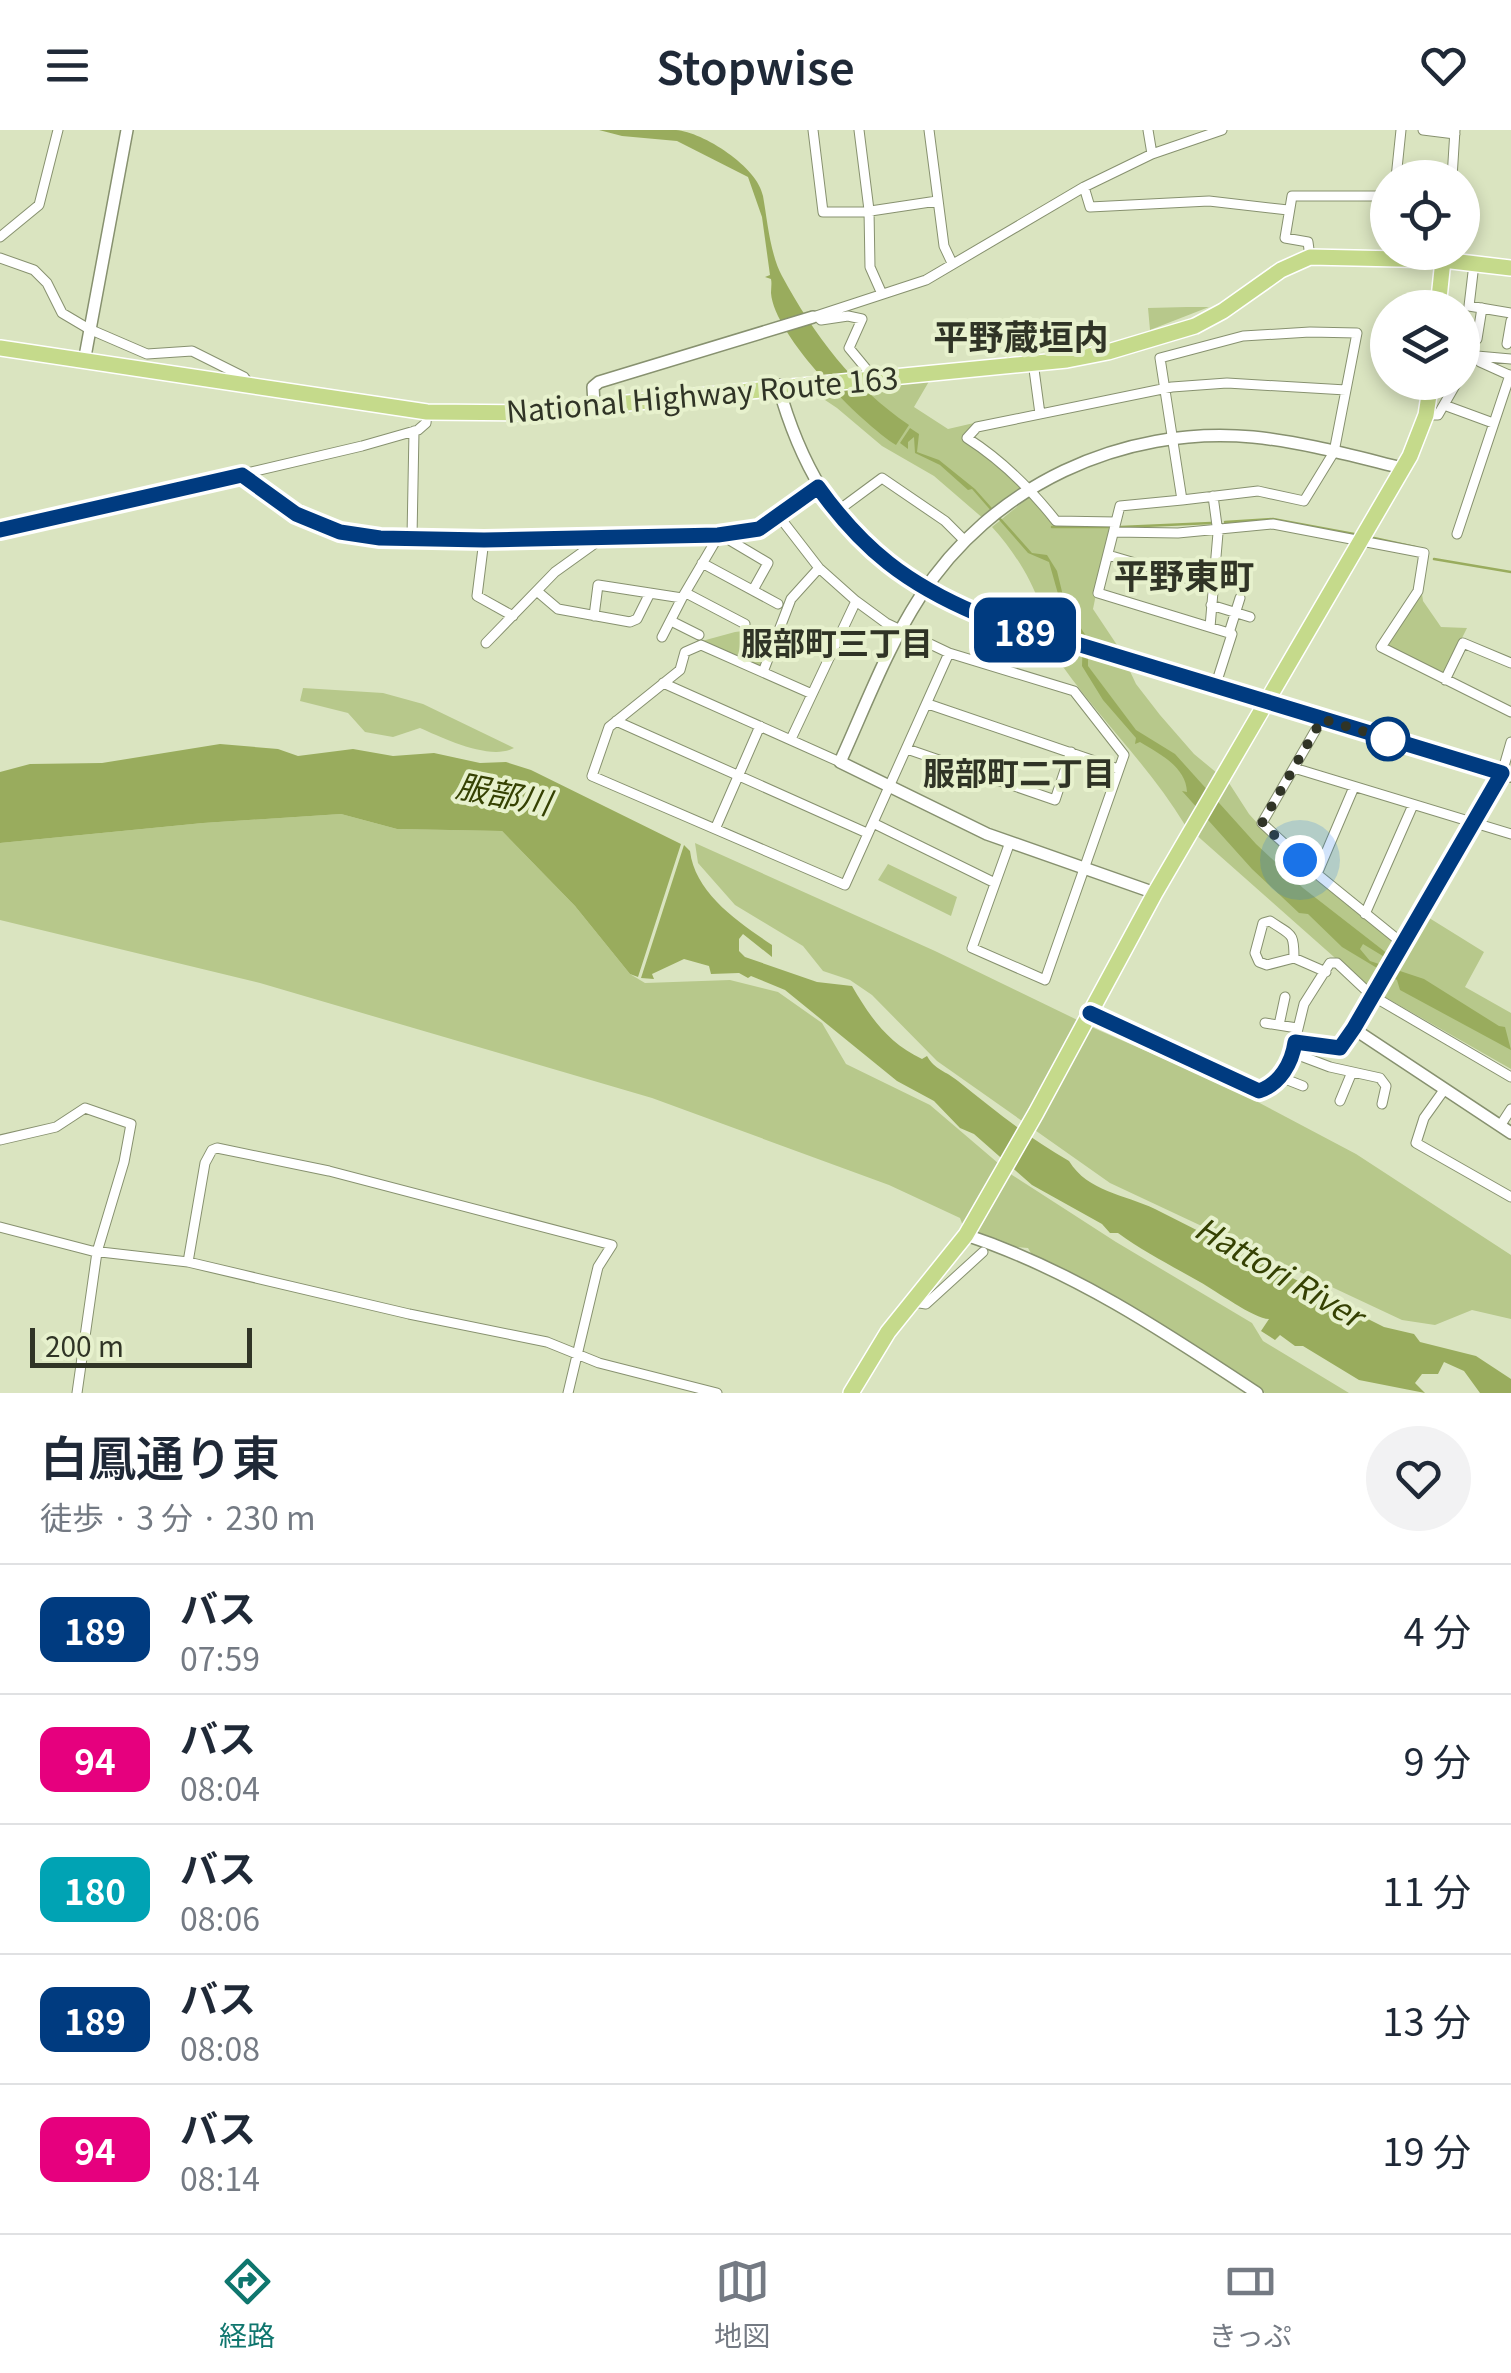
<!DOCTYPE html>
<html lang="ja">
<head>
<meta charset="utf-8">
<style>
	:root { --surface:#fff; --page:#f2f2f3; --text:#1f2937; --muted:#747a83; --line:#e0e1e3; --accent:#0f766e }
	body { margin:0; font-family:Georgia,"Noto Sans JP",serif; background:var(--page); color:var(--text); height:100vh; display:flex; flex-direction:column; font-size:38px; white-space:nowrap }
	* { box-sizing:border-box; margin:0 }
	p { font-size:32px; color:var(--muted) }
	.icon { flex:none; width:55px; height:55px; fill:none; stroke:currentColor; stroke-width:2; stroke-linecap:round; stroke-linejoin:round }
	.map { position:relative; height:1263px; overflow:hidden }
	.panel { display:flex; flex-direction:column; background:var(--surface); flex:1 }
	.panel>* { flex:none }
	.badge { padding:0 20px; border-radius:15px; font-size:35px; line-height:65px }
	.fabs { position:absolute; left:1370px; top:30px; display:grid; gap:20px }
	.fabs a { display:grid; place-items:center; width:110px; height:110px; border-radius:50%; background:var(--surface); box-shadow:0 5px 15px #0003; font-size:50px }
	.scale { position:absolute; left:30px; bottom:25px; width:222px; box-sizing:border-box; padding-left:10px; border:5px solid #303426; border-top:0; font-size:28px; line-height:35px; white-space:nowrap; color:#303426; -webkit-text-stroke:8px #e7f1cd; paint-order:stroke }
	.you { position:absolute; width:50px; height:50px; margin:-25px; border:8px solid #fff; border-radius:50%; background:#1a73e8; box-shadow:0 0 0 15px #1a73e833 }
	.map>.badge { position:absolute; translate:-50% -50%; box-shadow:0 0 0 5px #fff }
	.round { display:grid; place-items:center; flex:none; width:105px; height:105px; border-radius:52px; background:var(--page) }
	.head { display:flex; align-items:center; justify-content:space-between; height:170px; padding:0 40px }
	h1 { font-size:48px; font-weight:600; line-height:75px }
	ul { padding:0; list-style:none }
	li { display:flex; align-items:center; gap:30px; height:130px; padding:0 40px; border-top:2px solid var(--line) }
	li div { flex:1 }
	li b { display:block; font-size:38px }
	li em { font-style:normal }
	li .badge { min-width:110px; font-weight:700; text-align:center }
	header { display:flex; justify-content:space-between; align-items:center; height:130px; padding:0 40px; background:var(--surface); font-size:45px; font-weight:600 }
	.tab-bar { display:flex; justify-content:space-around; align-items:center; height:140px; border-top:2px solid var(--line); background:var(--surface); font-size:28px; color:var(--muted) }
	.tab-bar a { display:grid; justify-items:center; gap:5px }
	.tab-bar .selected { color:var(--accent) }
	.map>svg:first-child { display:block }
</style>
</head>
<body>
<header><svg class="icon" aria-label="menu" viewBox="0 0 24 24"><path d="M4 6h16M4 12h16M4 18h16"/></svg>Stopwise<svg class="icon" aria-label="heart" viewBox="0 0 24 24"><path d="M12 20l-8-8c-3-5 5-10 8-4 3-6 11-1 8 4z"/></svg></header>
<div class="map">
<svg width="1511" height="1263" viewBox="0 0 1511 1263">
	<rect width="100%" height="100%" fill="#dae4c0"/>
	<path fill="#b7c88b" d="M1187,177H1209L1150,200L1148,178Z
		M931,248L914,277L948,299L974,293L962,308L993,330L1024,359L985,390L934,346L882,316L837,278L819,266H813L810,258Z
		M1029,367L1054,395L1110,396L1093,479L1119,518L1136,554L1160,585L1194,624L1229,653L1249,684L1270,707L1405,820L1426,786L1484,822L1465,857L1511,883V939L1369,858L1185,695C1147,632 1091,581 1050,518C1041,504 1045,489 1040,475C1030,446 1012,419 992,397Z
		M1422,464L1423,471L1441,497L1467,498L1445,542L1441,543L1389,517L1388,512Z
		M777,497L762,535L758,537L702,511L735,502Z
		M303,558L383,563L423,574L514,618C490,631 443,608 420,598L393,607L365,602L348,583L300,571Z
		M341,684L397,699L502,701L575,776L630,844L645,853L730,850L778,862L822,893L846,934L930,975L1012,1045L1116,1112L1252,1193L1263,1211L1349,1263H1265L1113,1166L1032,1125L1028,1118C1005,1117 983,1107 963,1096L960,1088L889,1055L652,968L260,853L0,790V713L203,693Z
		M695,713L935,821L1096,899L1235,960L1356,1024L1511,1125V1189L1472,1180L1435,1195L1402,1190L1110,1053L937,931L872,865L850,850L823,841L803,816L735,775L698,733Z
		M888,734L957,767L951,786L878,750Z"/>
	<path fill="#99ac5d" d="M599,0C624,0 651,0 676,0C703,2 758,37 763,66C767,88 770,124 782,146C814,205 853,257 909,295L896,315C861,293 774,206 771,163C771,158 772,154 771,149L765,147L770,145L762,87L748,47L677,11L622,6Z
		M910,298L919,304L917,322L939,330L975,359L1032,423L1047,425L1057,441L1065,474L1088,509V536L1136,600L1175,624L1256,714L1303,758L1402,835L1401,837L1363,814L1360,819L1370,831L1424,849L1499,896L1505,897L1511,920L1400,860L1397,850L1342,817L1308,784L1299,783L1252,739L1182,661L1187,662C1186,637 1160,624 1140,612L1135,614L1136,608L1103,570L1082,536L1083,507L1062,478L1049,432L1028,423L972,359L968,360L940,335L915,323L914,307L908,312V319L900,313Z
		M220,614L278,619L298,626L353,619L393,626L434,623L480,633L506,632L531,640L681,714L638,847L630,844L575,776L502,701L397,699L341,684L203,693L0,713V642L30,634L102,633Z
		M684,715L690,721C695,763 738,792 772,815V827L743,804L739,809V821L745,827L817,852L852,856C870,887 888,913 922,929L927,926C935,940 946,941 958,951C994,980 1029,1008 1069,1031C1088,1062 1124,1064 1155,1079C1224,1114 1294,1149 1363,1183L1364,1187L1384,1197L1414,1204L1420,1212L1476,1226L1511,1249V1263H1480L1464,1241L1444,1232L1438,1244H1422L1415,1253L1425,1263L1359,1250L1303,1216H1295L1280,1205L1275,1210L1261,1201L1269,1189C1254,1189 1215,1160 1200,1152C1172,1136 1144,1122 1118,1103H1110L1102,1094L1032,1055L974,1004L960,998L934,971L897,951L785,860L751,846L748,848L739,843L711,844L709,836L684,829L652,844L654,849L641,848Z"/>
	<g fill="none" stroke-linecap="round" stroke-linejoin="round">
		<path stroke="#99ac5d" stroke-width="2.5" d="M1225,392L1273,389L1354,404
			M1052,397H1108
			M1121,397L1211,393
			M1374,408L1415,417
			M1434,429L1511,442"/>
		<g stroke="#87916f" stroke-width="11">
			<path id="street" d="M813,0L823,82H864L937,71
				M859,0L869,80L870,137L882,164
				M929,0L944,116L952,133
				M1148,0L1152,24
				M1423,0L1455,4
				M1396,48L1401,0
				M1452,48L1455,0
				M1084,57L1090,77L1209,71L1288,80
				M0,107L39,75L58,0
				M1310,127L1308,112L1285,108L1292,66H1388
				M0,128L34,140L47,153L62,183L89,199L147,224L192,221L244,247L249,254
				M1474,134L1469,176L1511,183
				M817,186L821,190L848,186L862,189L849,218L873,247
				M813,187L926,150L1084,57L1152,24L1222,0
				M1310,202L1357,203L1334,322L1304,371L1258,361L1182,370L1160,228L1243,206Z
				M1477,209L1482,178
				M1507,214L1511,191
				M1462,220L1477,226L1480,232L1511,246
				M1477,226L1511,229
				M1033,232L1040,284
				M1462,242L1472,224
				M1444,275L1493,293
				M1426,285H1438L1457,252
				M242,345L296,384L340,402L380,409L484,410L719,405L759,399L818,357
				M1182,370L1120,376L1098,463L1232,504L1215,557
				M836,382L882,348L945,391L965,411
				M778,385L819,438L856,471L886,493L949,523L1074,561L1124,625L1045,850L972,818L1010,712
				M1116,392L1056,391C1030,358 1003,331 967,308L977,297L1172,257L1227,253L1346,260
				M0,401L362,316L418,300L426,293L427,282
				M1114,402L1178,403L1273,394L1424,423L1418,461L1381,517L1511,582
				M726,404L731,411L768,433L753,460
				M1457,404L1510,245
				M412,407L414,301
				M484,410L477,466L513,486
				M1108,425L1213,456
				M702,433L778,474
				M538,462L558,479L630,492L637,489L650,463
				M686,463L745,494
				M1211,475L1250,487
				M594,486L598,455L682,468L719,405
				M671,491L699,505
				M1210,497L1218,403L1213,366
				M1229,503L1240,468
				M662,507L682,468
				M486,513L555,442L594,414L596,407
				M763,542L791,469L819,438
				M1445,550L1463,513L1511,533
				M663,553L840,632
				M812,564L701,515L685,522L680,540L609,597L592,646L845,755L949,523
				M928,574L1118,639
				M1322,589L1262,693L1317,744L1402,813
				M616,591L867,703
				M791,609L856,471
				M907,619L1055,670L1071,622
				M1294,638L1511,704
				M1502,643L1511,612
				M873,693L995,753
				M716,697L760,596
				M1317,744L1354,657
				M1365,784L1413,675
				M1294,828C1294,802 1292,806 1270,791L1263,793L1255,823L1259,832L1267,835L1294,828L1326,842
				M1090,883L1259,961C1281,954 1291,933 1295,911L1340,917L1354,899
				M1265,893L1297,898
				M1279,895L1285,867
				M1295,911L1304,874L1330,833H1337L1371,865L1511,947
				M1293,923L1330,937L1380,948L1386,956L1382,974
				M1280,947L1303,956
				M1444,960L1424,988L1416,1013L1511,1067
				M1340,971L1352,942
				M1500,996L1511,979
				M0,1010L56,997L85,978L131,994L124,1032L97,1122L77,1263
				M0,1097L92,1121L188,1132L409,1184L547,1212L599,1233L717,1263
				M188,1132L205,1033L212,1020L217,1018L329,1041L612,1115L598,1137L568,1263
				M913,1172L926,1174L983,1122"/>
		</g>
		<g stroke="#87916f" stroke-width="14">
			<path id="secondary" d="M84,232L127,0
				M778,255C799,331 834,396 899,443C966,492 1054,508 1132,532C1258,570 1384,609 1511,646
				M594,274L593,257L599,252L813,187
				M1502,643L1354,899L1511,1003
				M1155,763L987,704L840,632C865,577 887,518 920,467C991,356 1122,295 1253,307C1303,312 1353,326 1402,338
				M966,1105C1072,1140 1165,1202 1257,1263"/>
		</g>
		<g stroke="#fff" stroke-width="18">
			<path id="highway" d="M1438,178L1443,130
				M0,218L427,282L525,283L1067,230L1108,222L1195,196L1223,181L1281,140L1310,127L1443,130L1511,138
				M851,1263L888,1202L966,1105L1036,983L1155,763L1410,326L1426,285L1431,252"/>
		</g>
		<use href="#street" stroke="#fff" stroke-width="9"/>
		<use href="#secondary" stroke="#fff" stroke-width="11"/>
		<use href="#highway" stroke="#c5da8b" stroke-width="15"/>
	</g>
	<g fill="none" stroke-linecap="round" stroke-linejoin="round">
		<g stroke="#fff" stroke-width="22">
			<path id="line" d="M0,400L242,345L296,384L340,402L380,408L484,410L718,405L759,399L818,357C863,420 907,454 978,484L1502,643L1354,898L1340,918L1295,912C1292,933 1280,954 1259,961L1090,883"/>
		</g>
		<use href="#line" stroke="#003b80" stroke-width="15"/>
		<path stroke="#303426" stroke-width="10" stroke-dasharray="0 18" d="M1300,730L1262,693L1322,589L1392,610L1388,609"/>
	</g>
	<circle fill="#fff" stroke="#003b80" stroke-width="5" cx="1388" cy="609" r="20"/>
	<g text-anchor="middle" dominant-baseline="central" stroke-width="8" stroke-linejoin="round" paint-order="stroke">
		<g font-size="30" fill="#303426" stroke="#e7f1cd">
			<text transform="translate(702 263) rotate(-5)">National Highway Route 163</text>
		</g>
		<g font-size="32" font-weight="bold" fill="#303426" stroke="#e7f1cd">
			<text x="837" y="511">服部町三丁目</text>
			<text x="1019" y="641">服部町二丁目</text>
		</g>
		<g font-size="32" font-style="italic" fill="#354102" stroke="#e7f1cd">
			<text transform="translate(504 662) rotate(11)">服部川</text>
			<text transform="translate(1280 1140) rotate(30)">Hattori River</text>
		</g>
		<g font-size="35" font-weight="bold" fill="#303426" stroke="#e7f1cd">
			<text x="1021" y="204">平野蔵垣内</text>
			<text x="1184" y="443">平野東町</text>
		</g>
	</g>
</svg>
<div class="fabs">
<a><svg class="icon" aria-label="locate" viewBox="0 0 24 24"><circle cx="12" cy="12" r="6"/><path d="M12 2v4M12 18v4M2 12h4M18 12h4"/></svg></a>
<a><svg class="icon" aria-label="layers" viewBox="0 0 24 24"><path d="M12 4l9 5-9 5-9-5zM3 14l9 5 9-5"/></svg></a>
</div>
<div class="scale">200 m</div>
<div class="you" style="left:1300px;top:730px"></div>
<b class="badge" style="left:1025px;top:500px;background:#003b80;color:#fff">189</b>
</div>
<section class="panel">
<div class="head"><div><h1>白鳳通り東</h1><p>徒歩 · 3 分 · 230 m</p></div><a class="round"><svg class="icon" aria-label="heart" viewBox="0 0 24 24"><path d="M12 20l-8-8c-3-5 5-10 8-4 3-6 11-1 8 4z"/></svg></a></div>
<ul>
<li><span class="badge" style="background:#003b80;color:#fff">189</span><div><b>バス</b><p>07:59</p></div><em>4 分</em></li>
<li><span class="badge" style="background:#e6007e;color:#fff">94</span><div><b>バス</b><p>08:04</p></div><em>9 分</em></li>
<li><span class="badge" style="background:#00a3b4;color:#fff">180</span><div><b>バス</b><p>08:06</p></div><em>11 分</em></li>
<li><span class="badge" style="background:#003b80;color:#fff">189</span><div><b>バス</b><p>08:08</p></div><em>13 分</em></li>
<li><span class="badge" style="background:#e6007e;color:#fff">94</span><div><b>バス</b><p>08:14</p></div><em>19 分</em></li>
</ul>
</section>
<nav class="tab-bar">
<a class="selected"><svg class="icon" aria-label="directions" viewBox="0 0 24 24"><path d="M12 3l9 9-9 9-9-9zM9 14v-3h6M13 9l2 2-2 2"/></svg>経路</a>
<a><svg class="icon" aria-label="map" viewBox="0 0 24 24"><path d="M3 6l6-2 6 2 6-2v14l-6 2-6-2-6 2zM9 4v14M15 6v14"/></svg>地図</a>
<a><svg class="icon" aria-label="tickets" viewBox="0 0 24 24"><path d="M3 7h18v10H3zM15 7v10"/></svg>きっぷ</a>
</nav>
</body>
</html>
